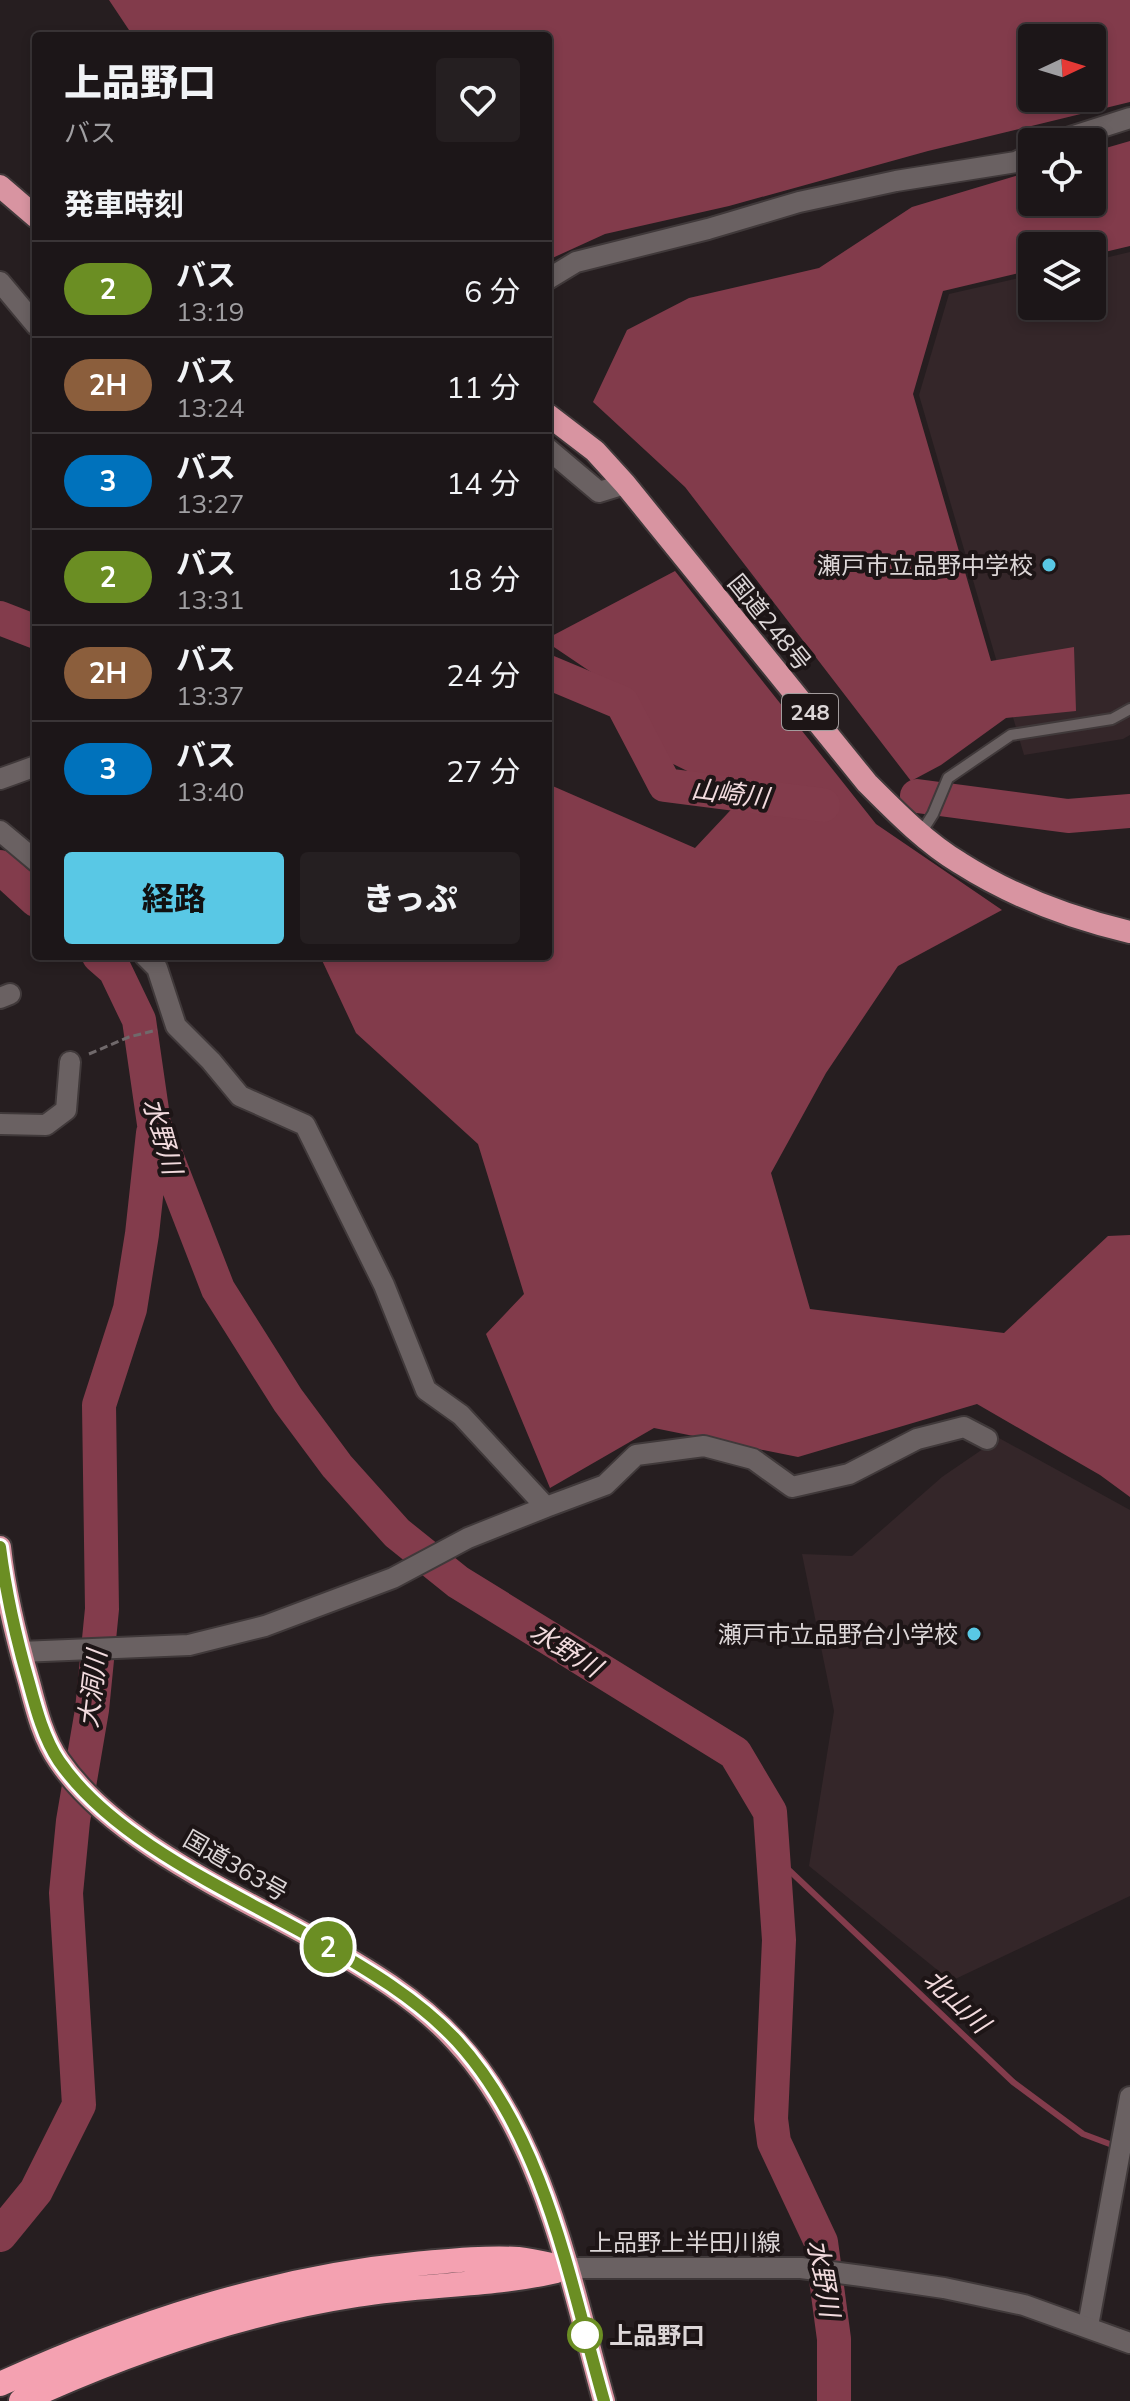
<!DOCTYPE html>
<html lang="ja">
<head>
<meta charset="utf-8">
<style>
	:root { --surface:#1c1618; --page:#251f21; --text:#f1f3f6; --muted:#a09fa2; --line:#3a3537; --accent:#59c8e5 }
	body { margin:0; font-family:Mulish,"Noto Sans JP",sans-serif; background:var(--page); color:var(--text); height:100vh; display:flex; flex-direction:column; font-size:30px; white-space:nowrap }
	* { box-sizing:border-box; margin:0 }
	p { font-size:26px; color:var(--muted) }
	.icon { flex:none; width:44px; height:44px; fill:none; stroke:currentColor; stroke-width:2; stroke-linecap:round; stroke-linejoin:round }
	.map { position:relative; flex:1; overflow:hidden }
	.drawer { position:absolute; left:32px; top:32px; width:520px; height:928px; display:flex; flex-direction:column; background:var(--surface); border-radius:8px; box-shadow:0 4px 12px #0003,0 0 0 2px var(--line) }
	.drawer>* { flex:none }
	.badge { padding:0 16px; border-radius:26px; font-size:28px; line-height:52px }
	.needle { width:52px; rotate:86deg }
	.tools { position:absolute; left:1018px; top:24px; display:grid; gap:16px }
	.tools a { display:grid; place-items:center; width:88px; height:88px; border-radius:8px; background:var(--surface); box-shadow:0 4px 12px #0003,0 0 0 2px var(--line); font-size:40px }
	.map>.badge { position:absolute; translate:-50% -50%; box-shadow:0 0 0 4px #fff }
	h2 { padding:0 32px; font-size:30px; line-height:72px }
	.round { display:grid; place-items:center; flex:none; width:84px; height:84px; border-radius:8px; background:var(--page) }
	.head { display:flex; align-items:center; justify-content:space-between; height:136px; padding:0 32px }
	h1 { font-size:38px; font-weight:800; line-height:60px }
	.primary-button { display:flex; gap:16px; margin-top:auto; padding:16px 32px }
	.primary-button a { flex:1; height:92px; border-radius:8px; background:var(--accent); color:#111; font-size:32px; font-weight:800; line-height:92px; text-align:center }
	.primary-button a+a { background:var(--page); color:var(--text) }
	ul { padding:0; list-style:none }
	li { display:flex; align-items:center; gap:24px; height:96px; padding:0 32px; border-top:2px solid var(--line) }
	li div { flex:1 }
	li b { display:block; font-size:30px }
	li em { font-style:normal }
	li .badge { min-width:88px; font-weight:700; text-align:center }
	.map>svg:first-child { display:block }
</style>
</head>
<body>
<div class="map">
<svg width="1130" height="2401" viewBox="0 0 1130 2401">
	<rect width="100%" height="100%" fill="#261e20"/>
	<path fill="#342629" d="M1130,252V735L1123,739L1024,755L919,395L949,294L1032,275V306H1092V261Z
		M999,1438L1130,1510V1896L951,1981L809,1866L834,1711L802,1554L852,1556L942,1477Z"/>
	<path fill="#823b4b" fill-rule="evenodd" d="M109,0H1130V102L928,151L729,206L605,234L548,260V36H133ZM1032,38H1092V98H1032Z
		M1130,141V246L1092,255V246H1032V270L943,291L913,394L991,661L1074,647L1076,711L1006,718L941,765L911,781L685,487L593,402L627,330L689,298L819,268L912,207L1032,171V202H1092V152Z
		M675,571L876,824L1002,910L898,966L826,1073L771,1173L810,1309L1004,1333L1108,1236L1130,1235V1497L1100,1475L977,1404L798,1457L654,1428L550,1488L486,1334L524,1294L478,1144L356,1033L320,956H548V784L695,848L742,798L665,760L622,693L548,643V638Z"/>
	<g fill="none" stroke-linecap="round" stroke-linejoin="round">
		<path stroke="#833c4c" stroke-width="6" d="M773,1855L1013,2082L1083,2134L1115,2146"/>
		<path stroke="#833c4c" stroke-width="34" d="M0,618L36,632
			M548,672L622,703L665,785L823,805
			M917,796L1068,816L1130,811
			M0,867L36,900
			M99,956L115,970L139,1020L154,1124L218,1289L288,1400L337,1466L397,1533L458,1582L735,1753L770,1812L779,1940L771,2119L774,2142L821,2242L834,2339V2401
			M0,2235L36,2191L79,2105L66,1893L73,1821L92,1710L102,1609L99,1405L130,1309L142,1234L153,1133"/>
		<g stroke="#40393a" stroke-width="14">
			<path id="service" d="M921,833L933,814L948,778L1011,735L1112,719L1130,709"/>
		</g>
		<g stroke="#40393a" stroke-width="24">
			<path id="minor" d="M1055,142L1130,118
				M548,279L576,262L708,229L799,202L896,181L1016,162L1032,154
				M0,282L36,325
				M548,449L599,492L625,484
				M0,779L36,766
				M0,831L36,861
				M0,998L10,994
				M0,1124L46,1125L66,1110L70,1062
				M546,1507L605,1485L636,1455L704,1446L753,1459L792,1487L849,1474L917,1439L964,1427L987,1439
				M20,1652L189,1645L265,1626L393,1578L468,1538L546,1507L461,1415L426,1390L384,1285L305,1125L240,1096L211,1061L176,1026L157,968L145,956
				M1088,2326L1130,2097"/>
		</g>
		<g stroke="#40393a" stroke-width="24">
			<path id="tertiary" d="M566,2268H801L862,2276L944,2288L1024,2305L1130,2343"/>
		</g>
		<g stroke="#40393a" stroke-width="26">
			<path id="trunk" d="M0,186L36,217
				M548,415L595,451L625,484L867,783C895,811 925,842 960,863C1012,896 1070,918 1130,932
				M0,1547C5,1593 16,1637 29,1682C36,1709 43,1738 59,1761C113,1840 232,1893 315,1939C365,1968 417,1998 456,2041C544,2136 570,2280 604,2401"/>
		</g>
		<g stroke="#40393a" stroke-width="28">
			<path id="motorway" d="M0,2384C132,2324 270,2278 415,2264C448,2261 485,2257 518,2259C534,2261 551,2265 566,2268
				M21,2401C128,2352 240,2313 357,2295C423,2284 492,2286 556,2271"/>
		</g>
		<path stroke="#70696b" stroke-width="3" stroke-dasharray="8 4" stroke-linecap="butt" d="M89,1054L129,1037L157,1030"/>
		<use href="#service" stroke="#6a6162" stroke-width="10"/>
		<use href="#minor" stroke="#6a6162" stroke-width="20"/>
		<use href="#tertiary" stroke="#6a6162" stroke-width="20"/>
		<use href="#trunk" stroke="#d894a1" stroke-width="22"/>
		<use href="#motorway" stroke="#f4a1b1" stroke-width="24"/>
	</g>
	<g fill="none" stroke-linecap="round" stroke-linejoin="round">
		<g stroke="#fff" stroke-width="18">
			<path id="line" d="M0,1547C6,1594 16,1638 29,1683C36,1709 44,1739 59,1761C114,1841 232,1892 315,1939C365,1968 417,1998 457,2041C545,2138 569,2279 604,2401"/>
		</g>
		<use href="#line" stroke="#6b8e23" stroke-width="12"/>
	</g>
	<g fill="#59c8e5" stroke="#1d1516" stroke-width="3">
		<circle cx="1049" cy="565" r="8"/>
		<circle cx="974" cy="1634" r="8"/>
	</g>
	<circle fill="#fff" stroke="#6b8e23" stroke-width="4" cx="585" cy="2335" r="16"/>
	<g text-anchor="middle" dominant-baseline="central" stroke-width="8" stroke-linejoin="round" paint-order="stroke">
		<rect fill="#1d1516" stroke="#a39c9d" stroke-width="2" x="782" y="694" width="56" height="36" rx="6"/>
		<g font-size="22" font-weight="bold" fill="#dcd6d7">
			<text x="810" y="712">248</text>
		</g>
		<g font-size="24" fill="#dcd6d7" stroke="#1d1516" text-anchor="end">
			<text x="1033" y="565">瀬戸市立品野中学校</text>
			<text x="958" y="1634">瀬戸市立品野台小学校</text>
		</g>
		<g font-size="24" fill="#dcd6d7" stroke="#1d1516">
			<text transform="translate(770 622) rotate(51)">国道248号</text>
			<text transform="translate(236 1865) rotate(30)">国道363号</text>
			<text x="685" y="2242">上品野上半田川線</text>
		</g>
		<g font-size="24" font-weight="bold" fill="#dcd6d7" stroke="#1d1516" text-anchor="start">
			<text x="609" y="2335">上品野口</text>
		</g>
		<g font-size="26" font-style="italic" fill="#f2dbde" stroke="#1d1516">
			<text transform="translate(730 793) rotate(7)">山崎川</text>
			<text transform="translate(163 1136) rotate(74)">水野川</text>
			<text transform="translate(566 1649) rotate(32)">水野川</text>
			<text transform="translate(92 1689) rotate(-83)">大洞川</text>
			<text transform="translate(957 2001) rotate(43)">北山川</text>
			<text transform="translate(824 2278) rotate(80)">水野川</text>
		</g>
	</g>
</svg>
<div class="tools">
<a><svg class="needle" viewBox="-14 -14 28 28"><path d="M0-13l5 13h-10z" fill="#e53935"/><path d="M0 13l5-13h-10z" fill="#a09fa2"/></svg></a>
<a><svg class="icon" aria-label="locate" viewBox="0 0 24 24"><circle cx="12" cy="12" r="6"/><path d="M12 2v4M12 18v4M2 12h4M18 12h4"/></svg></a>
<a><svg class="icon" aria-label="layers" viewBox="0 0 24 24"><path d="M12 4l9 5-9 5-9-5zM3 14l9 5 9-5"/></svg></a>
</div>
<b class="badge" style="left:328px;top:1947px;background:#6b8e23;color:#fff">2</b>
<section class="drawer">
<div class="head"><div><h1>上品野口</h1><p>バス</p></div><a class="round"><svg class="icon" aria-label="heart" viewBox="0 0 24 24"><path d="M12 20l-8-8c-3-5 5-10 8-4 3-6 11-1 8 4z"/></svg></a></div>
<h2>発車時刻</h2>
<ul>
<li><span class="badge" style="background:#6b8e23;color:#fff">2</span><div><b>バス</b><p>13:19</p></div><em>6 分</em></li>
<li><span class="badge" style="background:#8b5e3c;color:#fff">2H</span><div><b>バス</b><p>13:24</p></div><em>11 分</em></li>
<li><span class="badge" style="background:#0072bc;color:#fff">3</span><div><b>バス</b><p>13:27</p></div><em>14 分</em></li>
<li><span class="badge" style="background:#6b8e23;color:#fff">2</span><div><b>バス</b><p>13:31</p></div><em>18 分</em></li>
<li><span class="badge" style="background:#8b5e3c;color:#fff">2H</span><div><b>バス</b><p>13:37</p></div><em>24 分</em></li>
<li><span class="badge" style="background:#0072bc;color:#fff">3</span><div><b>バス</b><p>13:40</p></div><em>27 分</em></li>
</ul>
<div class="primary-button"><a>経路</a><a>きっぷ</a></div>
</section>
</div>
</body>
</html>
